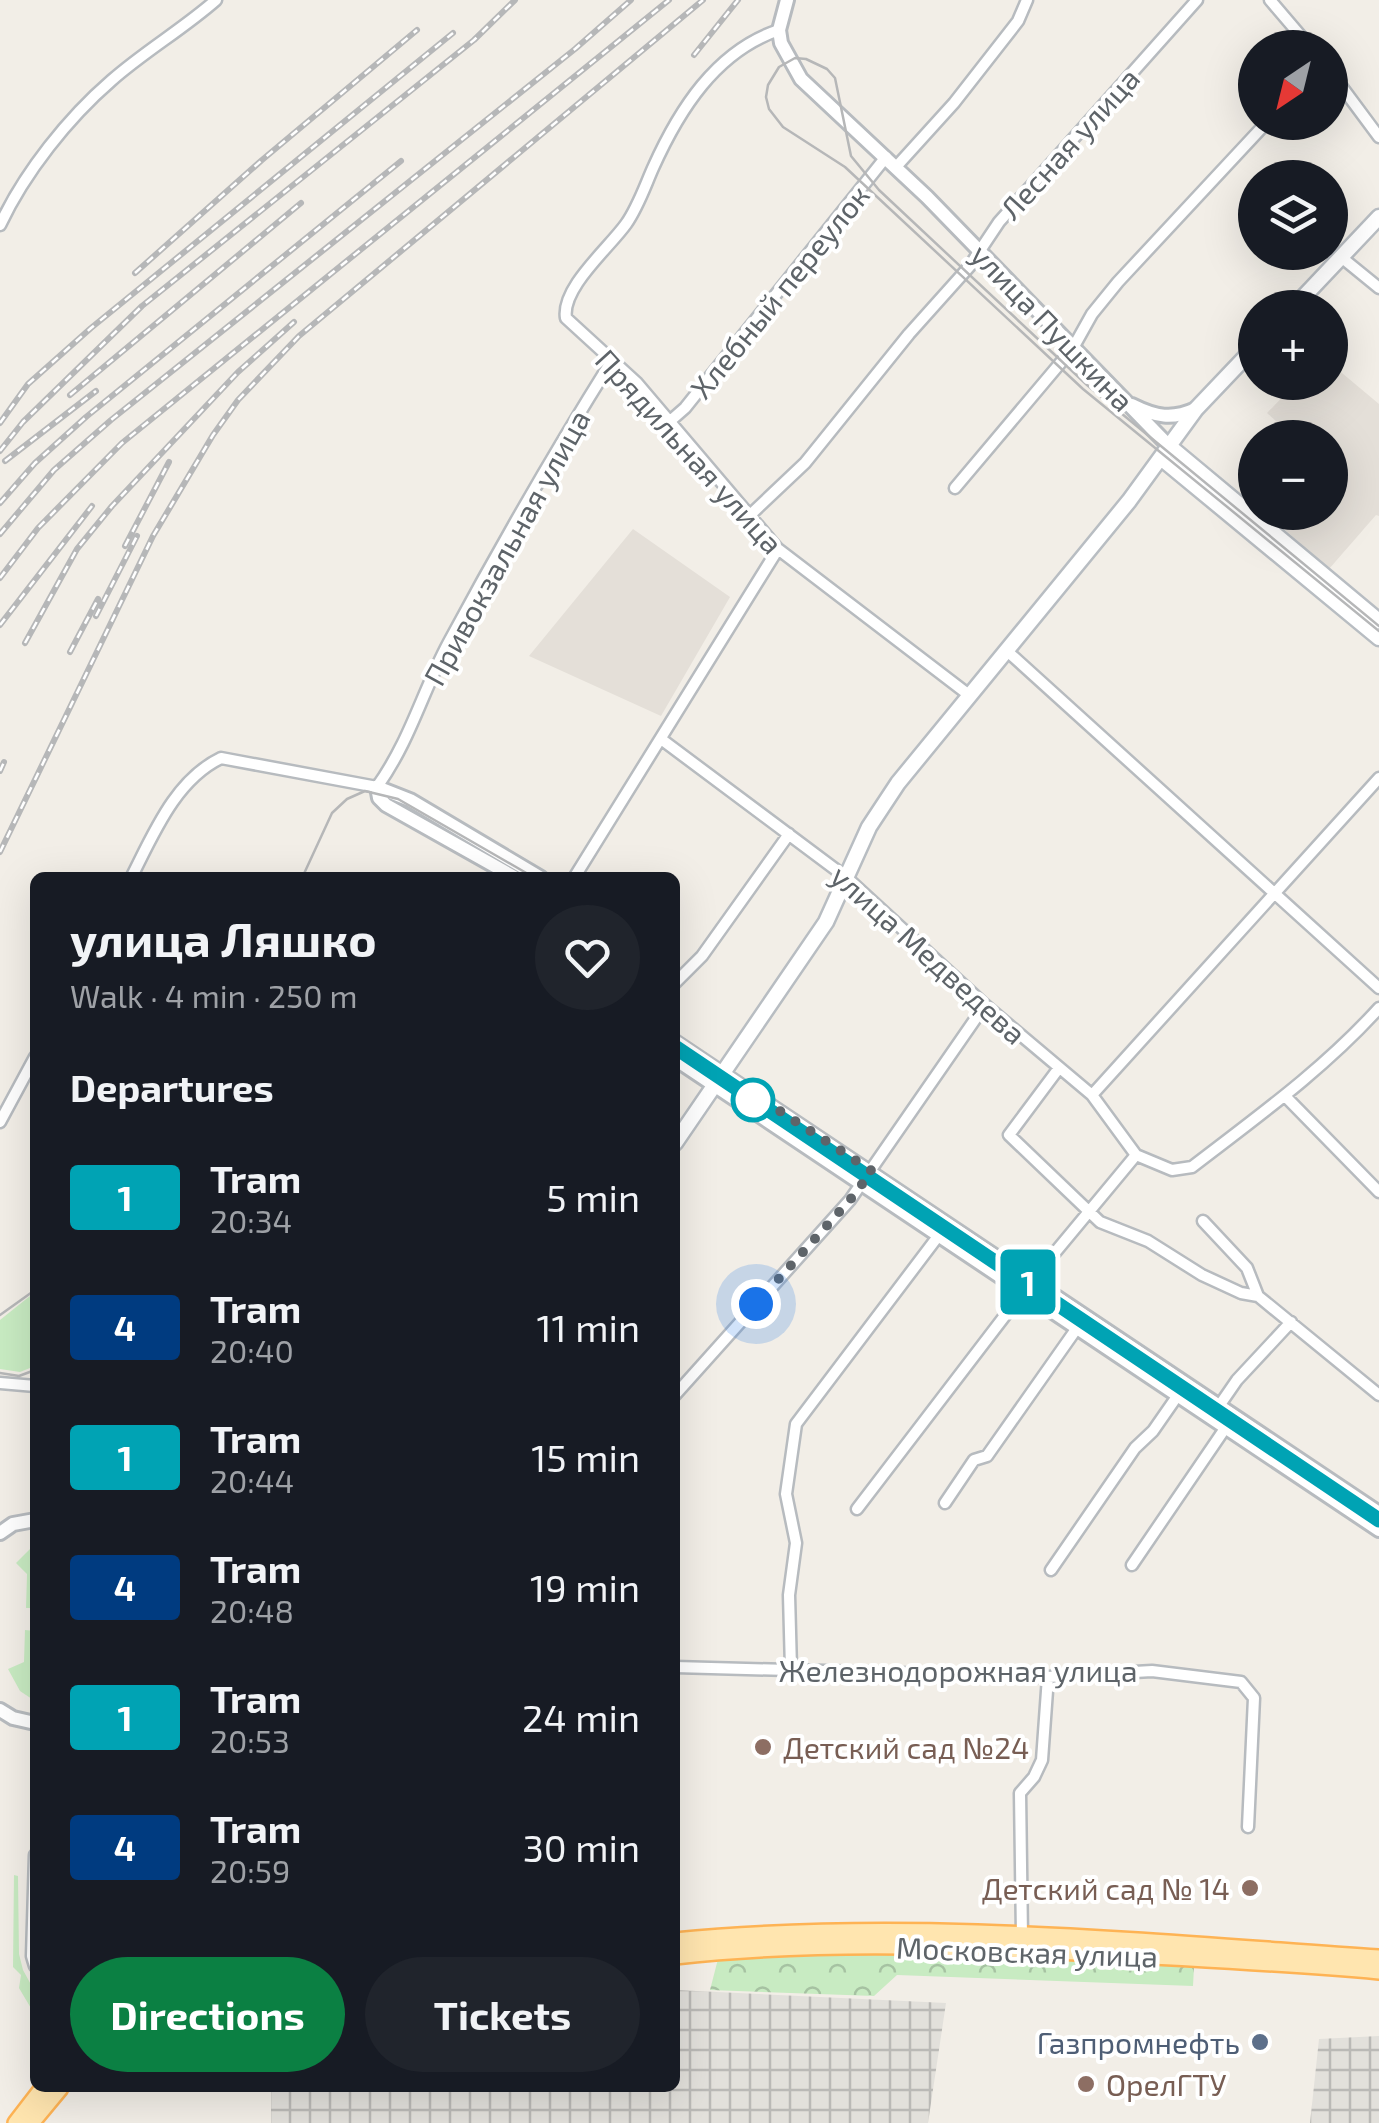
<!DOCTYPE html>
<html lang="en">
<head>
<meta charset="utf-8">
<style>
	:root { --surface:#171b24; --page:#20242c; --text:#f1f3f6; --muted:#9ea1a6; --accent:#0b8043 }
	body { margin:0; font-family:"Exo 2",sans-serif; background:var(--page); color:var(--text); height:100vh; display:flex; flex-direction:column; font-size:38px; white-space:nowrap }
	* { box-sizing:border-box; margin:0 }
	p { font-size:32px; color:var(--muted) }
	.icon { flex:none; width:55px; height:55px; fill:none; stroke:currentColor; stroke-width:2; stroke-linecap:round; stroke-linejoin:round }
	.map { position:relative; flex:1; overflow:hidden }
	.drawer { position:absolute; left:30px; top:872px; width:650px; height:1220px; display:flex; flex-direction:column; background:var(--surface); border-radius:15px; box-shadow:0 10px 40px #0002 }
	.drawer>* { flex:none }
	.badge { padding:0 20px; border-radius:8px; font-size:35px; line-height:65px }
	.needle { width:65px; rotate:215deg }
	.buttons { position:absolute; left:1238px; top:30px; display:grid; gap:20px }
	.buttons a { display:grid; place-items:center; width:110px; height:110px; border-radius:50%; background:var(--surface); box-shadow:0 10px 40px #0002; font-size:50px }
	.you { position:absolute; width:50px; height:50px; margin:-25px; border:8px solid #fff; border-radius:50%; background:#1a73e8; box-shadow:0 0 0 15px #1a73e833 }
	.map>.badge { position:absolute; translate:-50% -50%; box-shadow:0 0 0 5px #fff }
	h2 { padding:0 40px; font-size:38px; line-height:90px }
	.round { display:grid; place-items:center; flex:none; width:105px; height:105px; border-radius:52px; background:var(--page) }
	.overview { display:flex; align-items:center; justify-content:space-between; height:170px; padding:0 40px }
	h1 { font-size:48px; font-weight:700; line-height:75px }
	.primary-button { display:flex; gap:20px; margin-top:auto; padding:20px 40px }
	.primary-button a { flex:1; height:115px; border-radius:60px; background:var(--accent); color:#fff; font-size:40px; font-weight:700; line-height:115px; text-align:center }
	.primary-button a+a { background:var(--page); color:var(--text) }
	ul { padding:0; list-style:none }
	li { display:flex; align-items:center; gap:30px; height:130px; padding:0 40px }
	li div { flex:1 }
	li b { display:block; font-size:38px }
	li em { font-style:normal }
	li .badge { min-width:110px; font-weight:700; text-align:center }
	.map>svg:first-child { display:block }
</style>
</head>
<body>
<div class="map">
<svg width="1379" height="2123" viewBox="0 0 1379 2123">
	<defs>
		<pattern id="industrial-grid" width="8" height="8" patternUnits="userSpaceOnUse" patternTransform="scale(2.5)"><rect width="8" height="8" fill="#e2e0db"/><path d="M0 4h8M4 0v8" fill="none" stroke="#bab9b6"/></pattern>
		<pattern id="forest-crowns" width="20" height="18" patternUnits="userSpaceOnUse" patternTransform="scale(2.5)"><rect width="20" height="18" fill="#c8ebc2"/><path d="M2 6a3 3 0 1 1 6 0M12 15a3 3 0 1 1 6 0" fill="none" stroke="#a6c2a2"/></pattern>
	</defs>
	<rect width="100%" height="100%" fill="#f2eee7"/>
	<path fill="url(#industrial-grid)" d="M675,1990L946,2003L928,2123H271V2088H675Z
		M1379,2036V2123H1310L1319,2039Z"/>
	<path fill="#e4dfd8" d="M1330,363L1379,404V516L1376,515L1329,569L1266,513L1330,512V438L1294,437L1267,413L1296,383L1330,382Z
		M633,529L730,597L661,716L529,656Z"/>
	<path fill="#c8ebc2" d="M35,1292V1366L20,1372L0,1369V1320Z
		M35,1544V1608H26L27,1574L16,1563Z
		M25,1630L35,1631V1701L20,1691L8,1669L24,1662Z
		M14,1875L18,1876L19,1954L23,1970L35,1992V2015L19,1988L21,1975L13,1967Z"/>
	<path fill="url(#forest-crowns)" d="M902,1952L1194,1967L1193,1986L897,1975L874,1996L710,1990L718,1959Z"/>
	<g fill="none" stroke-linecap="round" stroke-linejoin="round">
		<g stroke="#b7bbbf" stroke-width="15">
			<path id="minor" d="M1270,0L1311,48
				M779,30C716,51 679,110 653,168C645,186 638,207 626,224C609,248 561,288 566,318L637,383L778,549L969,695
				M1330,71L1379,137
				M896,167L954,103L1018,21L1027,0
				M0,225C25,172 68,118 112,80C145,51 183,29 216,0
				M1341,257L1379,288
				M669,422L685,408L886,157
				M955,488L1073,348L1092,314L1118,282L1267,122
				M749,516L805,463L909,334L969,267L999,222L1197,0
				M1006,650L1379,988
				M661,739L847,878L985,1005L1092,1095L1136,1155L1172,1170L1192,1167C1257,1117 1324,1069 1379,1008
				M131,878C153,835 175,780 221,758L377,787C411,739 422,692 449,642C500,547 554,453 611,362
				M574,878L778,549
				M675,983L702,956L789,834
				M1059,1068L1009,1135L1100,1222L1148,1241L1202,1275L1241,1293L1258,1296
				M1092,1095L1379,778
				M1285,1096L1379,1192
				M0,1122L35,1057
				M1203,1221L1247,1268L1258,1296L1379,1395
				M0,1383L35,1386
				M675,1395L850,1200L985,1005
				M1217,1409L1237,1380L1291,1322
				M945,1503L974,1460L987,1456L1077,1328
				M857,1509L1033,1279L1136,1155
				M1132,1565L1226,1427
				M1051,1570L1135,1448L1153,1431L1178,1395
				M675,1667L1048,1677L1152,1671L1241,1682L1254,1698L1248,1827
				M791,1669L789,1595L796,1543L786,1494L796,1424L939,1235
				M35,1855L32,1956L35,1966
				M1022,1937L1020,1793L1034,1777L1042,1760L1048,1677"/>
		</g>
		<g stroke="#b7bbbf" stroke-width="18">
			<path id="tertiary" d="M787,0L779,30L781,43L801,79L927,197L1169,446
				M1132,405C1156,417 1172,420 1196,409
				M377,787L410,800L541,878
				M377,787L379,798L386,805L516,878
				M675,1042L1379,1513
				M675,1059L1379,1530
				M0,1533L13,1524L35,1520
				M0,1710L13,1718L35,1723"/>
		</g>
		<g stroke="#b8bdc2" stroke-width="19">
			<path id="secondary" d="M1293,308L1379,217
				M1169,446L1379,621
				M1161,458L1379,638
				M675,1143L826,922L869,827L898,783L1129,501L1196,409L1255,347"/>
		</g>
		<g stroke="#feb354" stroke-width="20">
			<path id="primary" d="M675,1941C908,1918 1146,1942 1379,1958
				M675,1956C808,1941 943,1945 1076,1952C1177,1957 1278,1962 1379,1971
				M16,2123L43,2088
				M31,2123L60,2088"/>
		</g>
		<use href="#minor" stroke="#fff" stroke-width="10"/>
		<use href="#tertiary" stroke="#fff" stroke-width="12"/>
		<use href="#secondary" stroke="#fff" stroke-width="14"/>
		<use href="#primary" stroke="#ffe5af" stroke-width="15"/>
		<path stroke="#b6b7b8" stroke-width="2.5" d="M1379,626L1087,385L879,190L851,156L835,78L827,69L806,59L795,58L779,67L768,85L766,97L769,109L783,127L845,167L1083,389L1379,631
			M302,878L332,813L347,799L365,791L398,799L535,878
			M675,1052L1379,1525
			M0,1315L35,1290
			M0,1373L19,1376L35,1370"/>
		<g stroke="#b6b7b8" stroke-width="6">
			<path id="rail" d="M694,55L738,0
				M135,273L262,160L417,30
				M70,395L301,203
				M0,423L28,384L91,328L453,33
				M0,451L23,422L142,306L474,40L515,0
				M5,461L96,391
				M0,503L35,463L86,417L401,161
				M0,534L54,470L111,420L575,49L631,0
				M125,546L169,462
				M0,578L38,528L122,443L669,0
				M96,616L137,536
				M0,625L92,506
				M25,643L77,549L112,506L238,372L294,322
				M70,652L98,599
				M0,771L4,762
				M0,852L153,536L213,435L238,400L299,336L703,0"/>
		</g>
		<use href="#rail" stroke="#fff" stroke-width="2.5" stroke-dasharray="8" stroke-linecap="butt"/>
	</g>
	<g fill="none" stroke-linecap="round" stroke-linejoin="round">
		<g stroke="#fff" stroke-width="22">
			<path id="line" d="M675,1047L1379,1520"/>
		</g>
		<use href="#line" stroke="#00a3b4" stroke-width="15"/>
		<path stroke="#5e6469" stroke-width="10" stroke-dasharray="0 18" d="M753,1100L746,1089L872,1171L850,1200L756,1304"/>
	</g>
	<circle fill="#fff" stroke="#00a3b4" stroke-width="5" cx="753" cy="1100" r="20"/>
	<g fill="#8d6e63" stroke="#fff" stroke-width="4">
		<circle cx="763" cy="1747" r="10"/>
		<circle cx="1250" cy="1888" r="10"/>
		<circle cx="1086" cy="2084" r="10"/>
	</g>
	<circle fill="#5c6f8a" stroke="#fff" stroke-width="4" cx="1260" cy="2042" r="10"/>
	<g text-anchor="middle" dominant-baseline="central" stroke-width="8" stroke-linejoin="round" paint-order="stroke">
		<g font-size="30" fill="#5e6469" stroke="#fff">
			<text transform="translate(1069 143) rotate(-48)">Лесная улица</text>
			<text transform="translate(779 291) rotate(-51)">Хлебный переулок</text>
			<text transform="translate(1053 327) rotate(46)">улица Пушкина</text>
			<text transform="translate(690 451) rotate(48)">Прядильная улица</text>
			<text transform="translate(506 547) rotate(-61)">Привокзальная улица</text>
			<text transform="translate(929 954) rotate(42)">улица Медведева</text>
			<text x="958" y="1670">Железнодорожная улица</text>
			<text transform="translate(1027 1951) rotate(2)">Московская улица</text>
		</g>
		<g font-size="30" fill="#785e54" stroke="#fff" text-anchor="start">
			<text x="783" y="1747">Детский сад №24</text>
			<text x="1230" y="1888" text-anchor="end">Детский сад № 14</text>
			<text x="1106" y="2084">ОрелГТУ</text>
		</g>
		<g font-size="30" fill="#4e5e75" stroke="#fff" text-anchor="end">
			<text x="1240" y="2042">Газпромнефть</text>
		</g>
	</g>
</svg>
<div class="buttons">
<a><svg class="needle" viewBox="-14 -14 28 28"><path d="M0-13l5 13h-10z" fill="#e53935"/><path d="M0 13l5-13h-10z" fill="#9ea1a6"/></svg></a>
<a><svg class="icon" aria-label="layers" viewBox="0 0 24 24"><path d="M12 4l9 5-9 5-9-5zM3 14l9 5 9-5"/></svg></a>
<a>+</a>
<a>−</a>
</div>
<div class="you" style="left:756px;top:1304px"></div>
<b class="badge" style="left:1028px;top:1282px;background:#00a3b4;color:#fff">1</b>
<section class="drawer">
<div class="overview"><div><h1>улица Ляшко</h1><p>Walk · 4 min · 250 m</p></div><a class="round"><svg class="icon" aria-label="heart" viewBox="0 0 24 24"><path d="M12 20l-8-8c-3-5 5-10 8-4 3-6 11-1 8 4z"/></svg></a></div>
<h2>Departures</h2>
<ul>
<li><span class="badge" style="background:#00a3b4;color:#fff">1</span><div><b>Tram</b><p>20:34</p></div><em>5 min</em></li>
<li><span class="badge" style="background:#003b80;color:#fff">4</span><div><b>Tram</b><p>20:40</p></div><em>11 min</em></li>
<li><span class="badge" style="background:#00a3b4;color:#fff">1</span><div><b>Tram</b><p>20:44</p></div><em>15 min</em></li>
<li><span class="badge" style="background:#003b80;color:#fff">4</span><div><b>Tram</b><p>20:48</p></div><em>19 min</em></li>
<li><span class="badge" style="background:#00a3b4;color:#fff">1</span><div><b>Tram</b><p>20:53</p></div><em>24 min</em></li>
<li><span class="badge" style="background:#003b80;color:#fff">4</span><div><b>Tram</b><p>20:59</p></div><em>30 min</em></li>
</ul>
<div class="primary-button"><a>Directions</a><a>Tickets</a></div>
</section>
</div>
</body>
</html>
